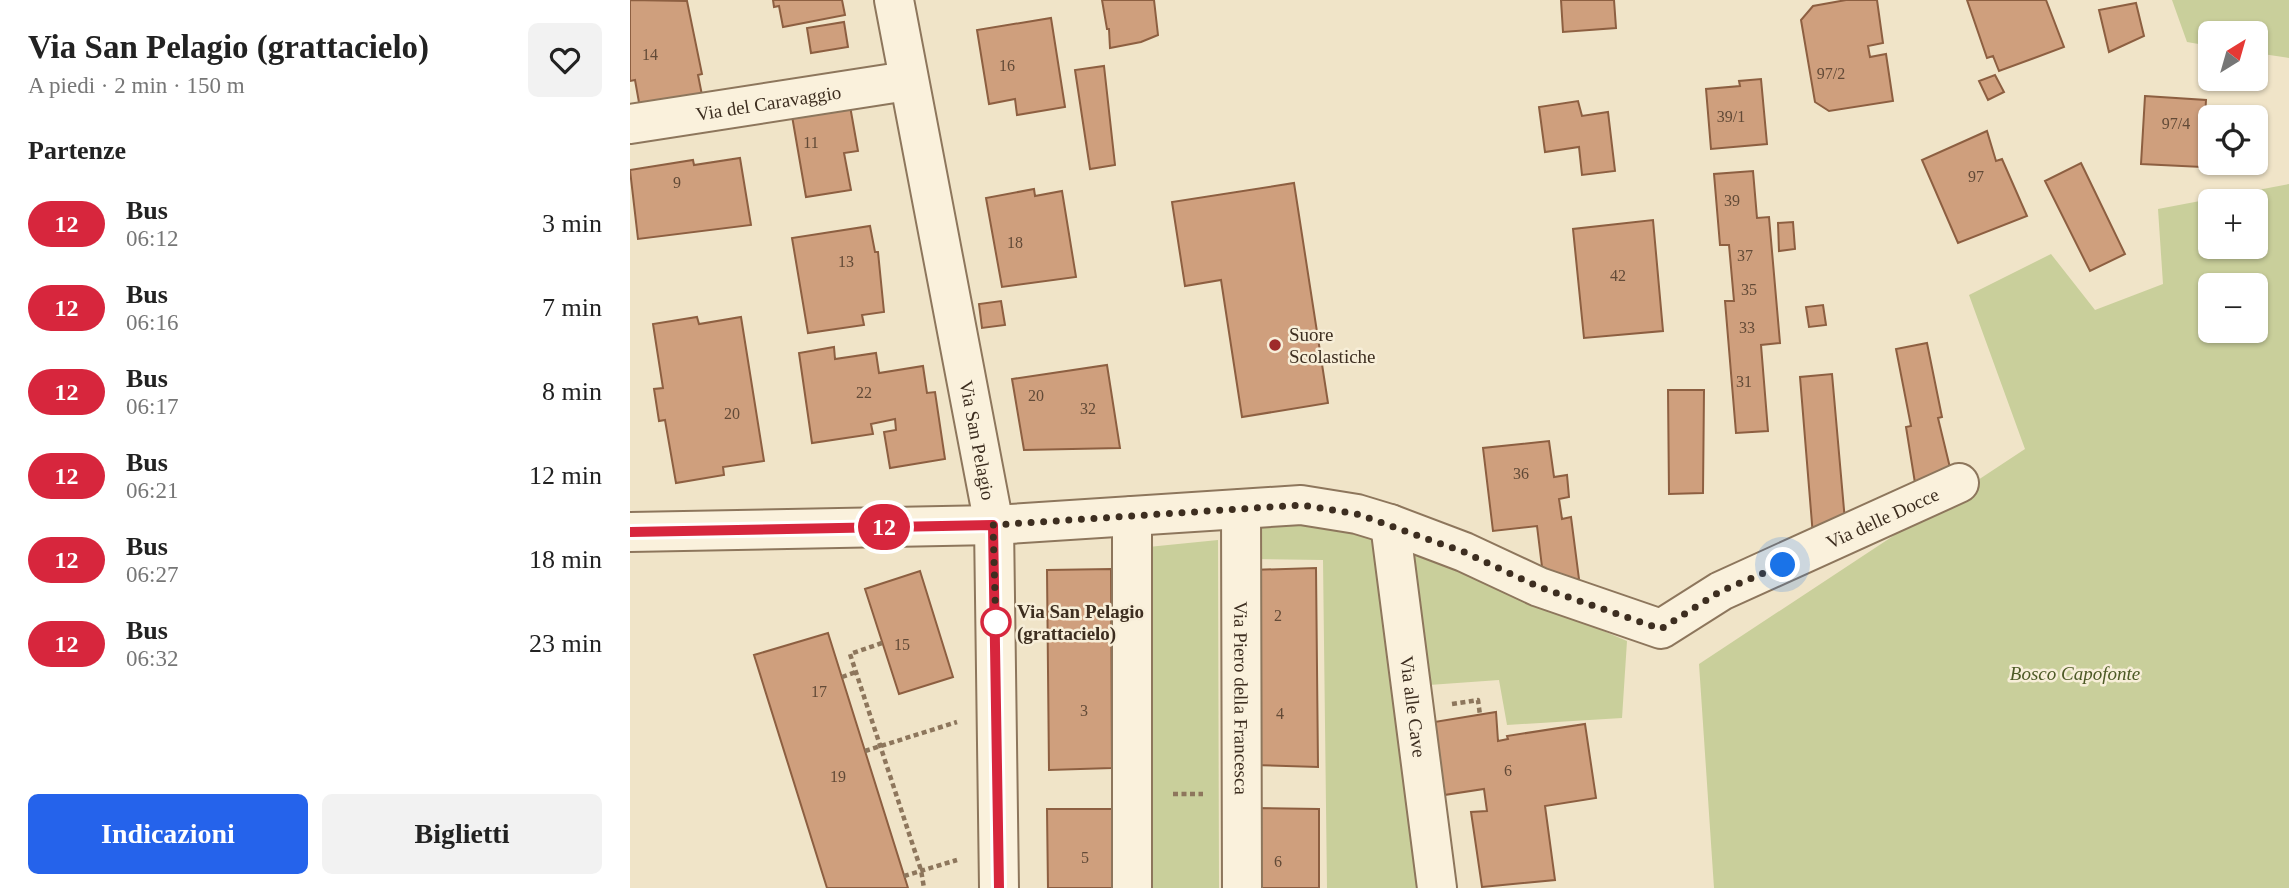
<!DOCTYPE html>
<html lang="it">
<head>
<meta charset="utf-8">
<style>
	:root { --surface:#fff; --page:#f2f2f2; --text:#222; --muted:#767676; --accent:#2563eb }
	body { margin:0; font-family:"Times New Roman",serif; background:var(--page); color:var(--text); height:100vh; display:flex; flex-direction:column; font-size:26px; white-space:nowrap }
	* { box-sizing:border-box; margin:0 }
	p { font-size:23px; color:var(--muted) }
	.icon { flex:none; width:38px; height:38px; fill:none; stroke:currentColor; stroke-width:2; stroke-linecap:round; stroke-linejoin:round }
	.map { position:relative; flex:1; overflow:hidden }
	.sheet { display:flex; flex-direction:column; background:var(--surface); width:630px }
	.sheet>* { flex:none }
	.badge { padding:0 14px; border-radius:23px; font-size:24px; line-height:46px }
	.needle { width:46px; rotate:37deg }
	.tools { position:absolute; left:1568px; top:21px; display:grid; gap:14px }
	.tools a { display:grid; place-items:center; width:70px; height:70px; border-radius:10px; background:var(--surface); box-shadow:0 2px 5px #0004; font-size:35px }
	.you { position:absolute; width:35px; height:35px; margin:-18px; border:5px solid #fff; border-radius:50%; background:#1a73e8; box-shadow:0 0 0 10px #1a73e833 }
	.map>.badge { position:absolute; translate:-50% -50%; box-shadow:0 0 0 4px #fff }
	h2 { padding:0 28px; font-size:26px; line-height:63px }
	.round { display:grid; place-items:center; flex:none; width:74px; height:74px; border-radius:10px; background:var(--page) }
	.summary { display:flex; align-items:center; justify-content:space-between; height:119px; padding:0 28px }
	h1 { font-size:33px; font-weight:600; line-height:52px }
	.primary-button { display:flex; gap:14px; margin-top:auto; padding:14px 28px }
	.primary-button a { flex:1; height:80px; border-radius:10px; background:var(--accent); color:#fff; font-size:28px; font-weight:600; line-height:80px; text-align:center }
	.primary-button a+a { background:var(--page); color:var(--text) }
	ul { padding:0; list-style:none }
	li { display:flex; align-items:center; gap:21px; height:84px; padding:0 28px }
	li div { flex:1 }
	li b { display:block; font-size:26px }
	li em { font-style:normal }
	li .badge { min-width:77px; font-weight:700; text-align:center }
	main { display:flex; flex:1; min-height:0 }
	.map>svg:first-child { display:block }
</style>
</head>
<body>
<main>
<section class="sheet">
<div class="summary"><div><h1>Via San Pelagio (grattacielo)</h1><p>A piedi · 2 min · 150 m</p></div><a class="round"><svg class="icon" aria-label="heart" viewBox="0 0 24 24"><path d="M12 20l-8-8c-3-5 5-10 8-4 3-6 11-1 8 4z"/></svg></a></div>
<h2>Partenze</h2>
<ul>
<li><span class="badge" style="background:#d7263d;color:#fff">12</span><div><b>Bus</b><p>06:12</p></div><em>3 min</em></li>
<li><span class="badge" style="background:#d7263d;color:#fff">12</span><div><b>Bus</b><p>06:16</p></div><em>7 min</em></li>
<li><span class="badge" style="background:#d7263d;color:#fff">12</span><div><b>Bus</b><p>06:17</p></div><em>8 min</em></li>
<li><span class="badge" style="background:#d7263d;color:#fff">12</span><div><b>Bus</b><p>06:21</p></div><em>12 min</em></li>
<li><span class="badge" style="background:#d7263d;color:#fff">12</span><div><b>Bus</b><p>06:27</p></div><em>18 min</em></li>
<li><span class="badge" style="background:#d7263d;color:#fff">12</span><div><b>Bus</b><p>06:32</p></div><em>23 min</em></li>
</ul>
<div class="primary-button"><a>Indicazioni</a><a>Biglietti</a></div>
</section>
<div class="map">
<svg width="1659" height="888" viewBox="0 0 1659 888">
	<rect width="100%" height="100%" fill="#f0e4c8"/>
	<path fill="#c9cf9b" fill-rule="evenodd" d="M1542,0H1659V58L1626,53V33H1580V46L1557,42Z
		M1659,184V888H1084L1069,664L1395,449L1339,295L1421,254L1465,310L1533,284L1528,209ZM1580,201H1626V247H1580ZM1580,285H1626V331H1580Z
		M676,520L742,535L787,888H697L693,560L622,559L623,521Z
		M588,540L589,888H521L518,547Z
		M783,550L997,641L992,718L877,725L869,680L799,685Z"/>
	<path fill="#cf9f7d" stroke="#8d5f41" stroke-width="2" d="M0,0L57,1L72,74L68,75L72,95L10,108L5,80L0,81Z
		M143,0H212L215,15L153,27L149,6L144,7Z
		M472,0H524L528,35L511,42L480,48L479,29H477Z
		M931,0H984L986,28L933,32Z
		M1216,0H1247L1253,43L1238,46L1240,57L1256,54L1263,101L1199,111L1185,102L1171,20L1183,6Z
		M1337,0H1416L1434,47L1369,71L1363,56L1357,58Z
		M1506,3L1514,36L1479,52L1469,10Z
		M421,18L435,107L387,115L385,99L359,104L347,30Z
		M214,22L218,47L181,53L177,28Z
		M474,66L485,165L460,169L445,70Z
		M1365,75L1374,92L1358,100L1349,81Z
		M1131,79L1137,144L1081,149L1076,89L1110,86L1109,81Z
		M1515,96L1576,100L1572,167L1511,164Z
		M948,101L952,116L978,112L985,171L952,175L949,147L915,152L909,107Z
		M220,106L228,151L214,153L221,190L176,197L162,116Z
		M1357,131L1366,161L1372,159L1397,216L1328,243L1292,160Z
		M110,158L121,225L8,239L0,170L63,160L64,165Z
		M1451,163L1495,254L1460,271L1415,181Z
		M1123,171L1127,218L1139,217L1150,343L1131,345L1138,431L1106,433L1095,301H1104L1099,245H1090L1084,174Z
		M664,183L698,403L612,417L591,280L555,286L542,202Z
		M404,189L405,196L432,191L446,277L372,287L356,198Z
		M1023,220L1033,331L954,338L943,229Z
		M1163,222L1165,249L1149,251L1148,223Z
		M240,226L245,252H248L254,312L232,315L234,325L178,333L162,238Z
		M371,301L375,325L352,328L349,304Z
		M1193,305L1196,325L1179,327L1176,307Z
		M67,317L69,324L111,317L134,461L93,467L94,475L46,483L35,420L29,421L24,389L33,388L23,324Z
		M1297,343L1312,417L1308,418L1322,476L1285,483L1276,427L1281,426L1266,349Z
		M204,347L205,359L246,353L249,373L293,366L297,393L305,392L315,459L260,468L254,432L266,430L265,419L241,424L243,434L182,443L169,353Z
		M477,365L490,448L394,450L382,379Z
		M1202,374L1215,521L1183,536L1170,377Z
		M1038,390H1074L1073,493L1039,494Z
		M919,441L924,477L937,475L939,497L929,499L932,519L941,517L949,579L914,583L907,526L863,531L853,448Z
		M686,568L688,767L623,765L621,570Z
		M481,569L482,768L419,770L417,570Z
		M290,571L323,677L269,694L235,589Z
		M198,633L235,751L278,888H197L124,655Z
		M866,712L868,741L878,739L877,736L955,724L966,798L915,806L925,880L852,887L841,812L857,811L854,789L801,797L792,724Z
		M624,808L689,809V888H623Z
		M417,809H482L483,888H418Z"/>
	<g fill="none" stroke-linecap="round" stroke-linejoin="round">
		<g stroke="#8d765c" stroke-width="42">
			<g id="minor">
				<path id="s1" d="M264,0L364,525L369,888"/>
				<path id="s2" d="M0,124L277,81"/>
				<path id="s3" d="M611,509L612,888"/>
				<path id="s4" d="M760,524L807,888"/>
				<path id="s5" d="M0,532L364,525L671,505L727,514L760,524L834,552L909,587L1031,629L1091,591L1329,483"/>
				<path d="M502,888V516"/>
			</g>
		</g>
		<path stroke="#8d765c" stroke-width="4.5" stroke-dasharray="5 3.5" stroke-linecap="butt" d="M252,643L220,654L291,870L294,888
			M212,677L226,672
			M822,704L848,700L850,715
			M235,751L327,722
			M543,794H573
			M274,876L327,860"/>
		<use href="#minor" stroke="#faf1dc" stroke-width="38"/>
	</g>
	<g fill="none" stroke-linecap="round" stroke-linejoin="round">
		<g stroke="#fff" stroke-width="16">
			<path id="line" d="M0,532L363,525L369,888"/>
		</g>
		<use href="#line" stroke="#d7263d" stroke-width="10"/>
		<path stroke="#3d2e20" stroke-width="7" stroke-dasharray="0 12.6" d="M366,622V630L363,525L671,505L727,514L834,552L909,587L1031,629L1091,591L1153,565"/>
	</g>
	<circle fill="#9e2a2b" stroke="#f7eed8" stroke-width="2.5" cx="645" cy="345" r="7"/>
	<circle fill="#fff" stroke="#d7263d" stroke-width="3.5" cx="366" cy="622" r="14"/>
	<g text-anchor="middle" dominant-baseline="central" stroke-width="5" stroke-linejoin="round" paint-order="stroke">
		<g font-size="16" fill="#624a37">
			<text x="20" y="54">14</text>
			<text x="377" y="65">16</text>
			<text x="1201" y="73">97/2</text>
			<text x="1101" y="116">39/1</text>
			<text x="1546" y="123">97/4</text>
			<text x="181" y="142">11</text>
			<text x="1346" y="176">97</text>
			<text x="47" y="182">9</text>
			<text x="1102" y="200">39</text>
			<text x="385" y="242">18</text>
			<text x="1115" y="255">37</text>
			<text x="216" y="261">13</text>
			<text x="988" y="275">42</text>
			<text x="1119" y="289">35</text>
			<text x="1117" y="327">33</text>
			<text x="1114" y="381">31</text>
			<text x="234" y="392">22</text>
			<text x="406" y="395">20</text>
			<text x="458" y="408">32</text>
			<text x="102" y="413">20</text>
			<text x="891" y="473">36</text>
			<text x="648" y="615">2</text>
			<text x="272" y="644">15</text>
			<text x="189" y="691">17</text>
			<text x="454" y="710">3</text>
			<text x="650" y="713">4</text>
			<text x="878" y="770">6</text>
			<text x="208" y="776">19</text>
			<text x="455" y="857">5</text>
			<text x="648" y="861">6</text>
		</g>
		<g font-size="19" fill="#3d2e20" stroke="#f7eed8">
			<text stroke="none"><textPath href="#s2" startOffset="140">Via del Caravaggio</textPath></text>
			<text stroke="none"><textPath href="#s1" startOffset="448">Via San Pelagio</textPath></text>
			<text stroke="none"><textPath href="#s5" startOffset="1302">Via delle Docce</textPath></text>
			<text stroke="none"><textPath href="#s3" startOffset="189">Via Piero della Francesca</textPath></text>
			<text stroke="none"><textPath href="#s4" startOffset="184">Via alle Cave</textPath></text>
		</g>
		<g font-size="19" fill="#3d2e20" stroke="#f7eed8" text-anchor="start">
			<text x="659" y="334">Suore<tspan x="659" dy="22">Scolastiche</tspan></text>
		</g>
		<g font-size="19" font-weight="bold" fill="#3d2e20" stroke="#f7eed8" text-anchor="start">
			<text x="387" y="611">Via San Pelagio<tspan x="387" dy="22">(grattacielo)</tspan></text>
		</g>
		<g font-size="19" font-style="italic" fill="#4d5a26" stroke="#f7eed8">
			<text x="1445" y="673">Bosco Capofonte</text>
		</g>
	</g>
</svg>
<div class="tools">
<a><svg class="needle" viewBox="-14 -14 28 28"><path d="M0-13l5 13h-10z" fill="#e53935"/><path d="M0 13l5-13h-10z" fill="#767676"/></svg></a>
<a><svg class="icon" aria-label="locate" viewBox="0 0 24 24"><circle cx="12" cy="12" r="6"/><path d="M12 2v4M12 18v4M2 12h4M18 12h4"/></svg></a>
<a>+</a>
<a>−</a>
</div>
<div class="you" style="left:1153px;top:565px"></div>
<b class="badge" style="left:254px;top:527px;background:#d7263d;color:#fff">12</b>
</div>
</main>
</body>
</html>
